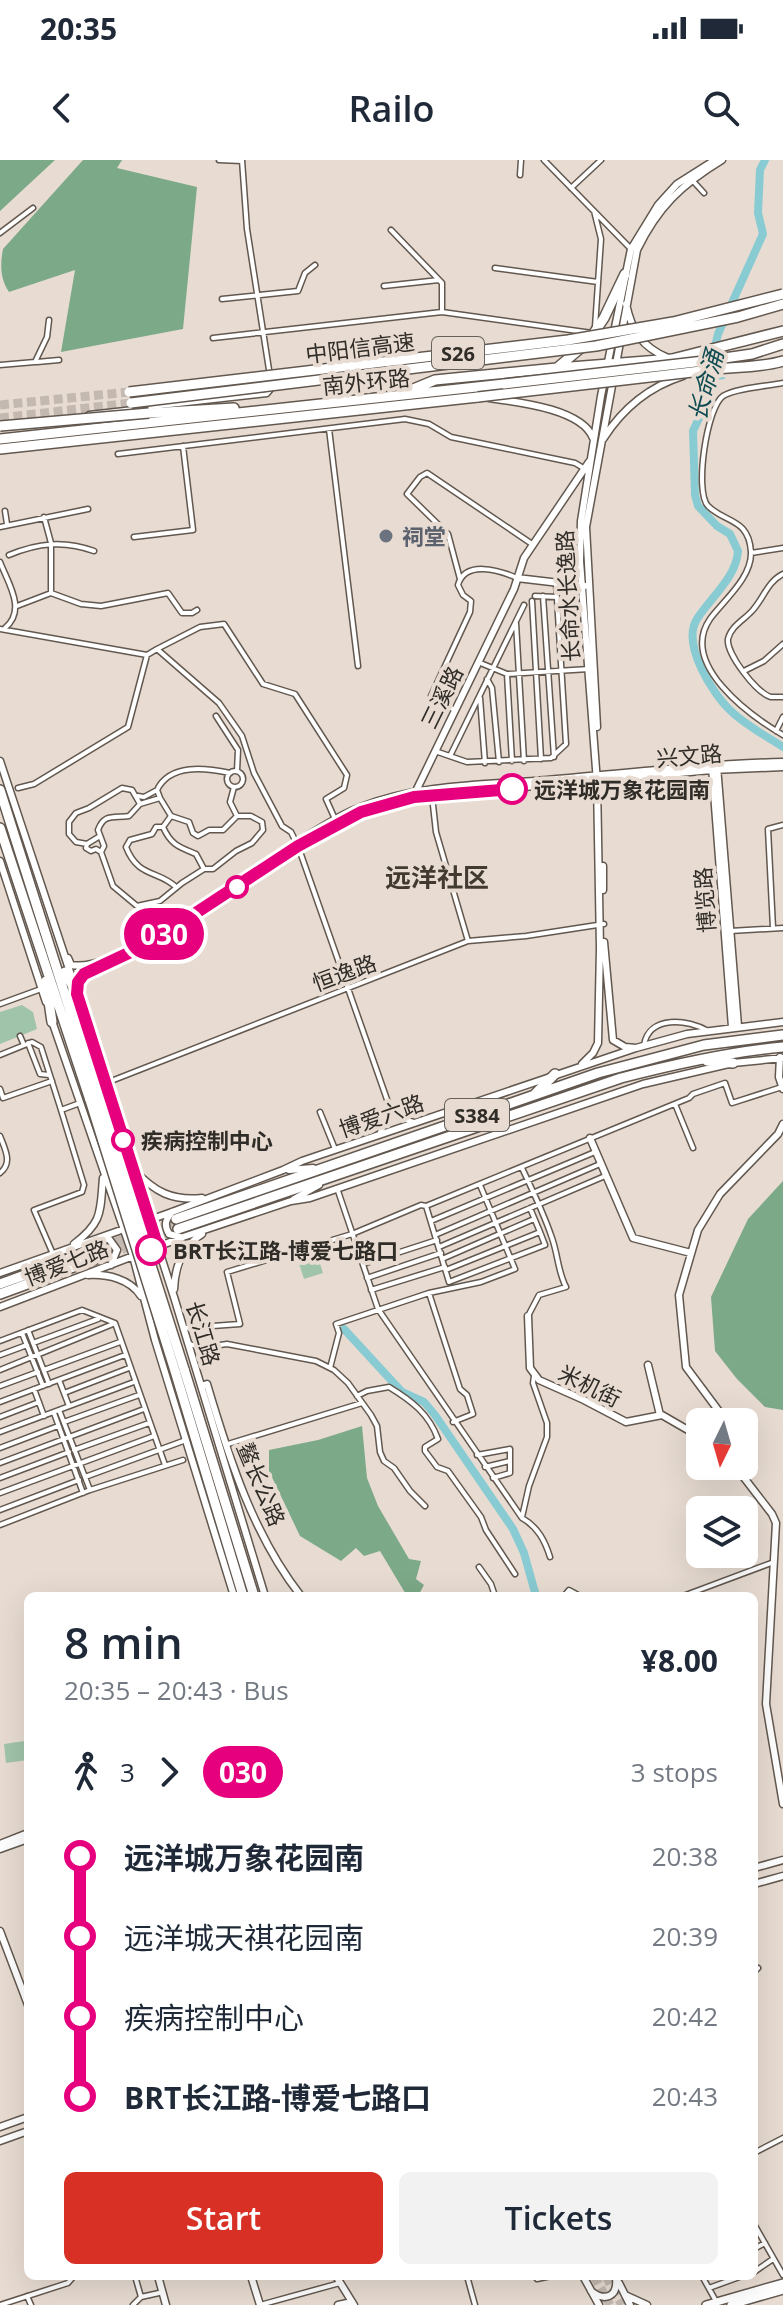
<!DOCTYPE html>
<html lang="en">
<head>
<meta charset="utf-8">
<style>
	:root { --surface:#fff; --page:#f2f2f3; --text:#1f2937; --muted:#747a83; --accent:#d93025 }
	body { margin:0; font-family:"Open Sans","Noto Sans SC",sans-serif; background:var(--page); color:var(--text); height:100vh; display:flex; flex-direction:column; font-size:30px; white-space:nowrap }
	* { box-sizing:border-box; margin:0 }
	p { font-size:26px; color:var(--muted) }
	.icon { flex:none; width:44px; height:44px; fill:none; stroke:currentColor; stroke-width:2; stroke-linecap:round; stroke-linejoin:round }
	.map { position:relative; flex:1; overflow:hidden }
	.side { position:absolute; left:24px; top:1432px; width:734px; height:688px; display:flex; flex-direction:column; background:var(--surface); border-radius:12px; box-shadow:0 8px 32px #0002 }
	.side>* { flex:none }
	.badge { padding:0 16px; border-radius:26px; font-size:28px; line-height:52px }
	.needle { width:52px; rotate:185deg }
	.buttons { position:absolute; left:686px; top:1248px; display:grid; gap:16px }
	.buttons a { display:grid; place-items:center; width:72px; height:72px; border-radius:12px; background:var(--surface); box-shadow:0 8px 32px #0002; font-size:40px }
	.map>.badge { position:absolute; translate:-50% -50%; box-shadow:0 0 0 4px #fff }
	.legs { display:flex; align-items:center; gap:12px; height:88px; padding:0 40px; font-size:26px }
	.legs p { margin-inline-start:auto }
	.overview { display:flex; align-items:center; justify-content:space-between; height:136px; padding:0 40px }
	h1 { font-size:44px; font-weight:600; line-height:60px }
	.button { display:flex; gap:16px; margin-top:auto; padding:16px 40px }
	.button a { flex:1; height:92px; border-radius:12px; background:var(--accent); color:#fff; font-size:32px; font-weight:600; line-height:92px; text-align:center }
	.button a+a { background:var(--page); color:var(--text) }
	ul { padding:0 40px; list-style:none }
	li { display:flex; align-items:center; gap:28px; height:80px; font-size:30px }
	li i { display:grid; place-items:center; width:12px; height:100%; margin:0 10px; background:currentColor }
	li i::after { content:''; width:20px; height:20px; margin:-10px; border:6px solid; border-radius:50%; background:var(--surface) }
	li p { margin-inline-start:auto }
	li:first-child i { background:linear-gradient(#0000 50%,currentColor 0) }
	li:last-child i { background:linear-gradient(currentColor 50%,#0000 0) }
	.status { display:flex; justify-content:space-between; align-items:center; height:56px; padding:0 40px; background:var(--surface); direction:ltr }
	.status svg { height:22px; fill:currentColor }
	header { display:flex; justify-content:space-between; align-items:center; height:104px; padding:0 40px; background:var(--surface); font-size:36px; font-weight:600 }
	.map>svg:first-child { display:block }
</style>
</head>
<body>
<div class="status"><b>20:35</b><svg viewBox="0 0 49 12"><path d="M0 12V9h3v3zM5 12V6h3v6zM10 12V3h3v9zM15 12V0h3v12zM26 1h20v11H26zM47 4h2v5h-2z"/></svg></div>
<header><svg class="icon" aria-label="back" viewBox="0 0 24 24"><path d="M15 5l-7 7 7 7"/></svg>Railo<svg class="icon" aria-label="search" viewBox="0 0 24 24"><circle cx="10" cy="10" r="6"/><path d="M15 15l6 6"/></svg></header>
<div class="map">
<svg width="783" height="2145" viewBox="0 0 783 2145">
	<rect width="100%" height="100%" fill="#e8dcd2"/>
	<path fill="#a0c4a9" d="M22,845L33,852L37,869L0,884V852Z
		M317,1094L323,1113L304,1119L298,1100Z
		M25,1581L28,1600L6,1603L4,1584Z"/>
	<path fill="#7ca988" d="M0,0H55L0,51Z
		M83,0H122L117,8L197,27L183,169L61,192L75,110L9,132C0,119 0,104 3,89Z
		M783,1021V1250L765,1247L737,1219L715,1191L711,1137L748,1059Z
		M362,1266L367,1318L378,1346L409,1399L421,1401L416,1419L424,1425L418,1436H407L380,1391L364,1396L356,1388L341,1401L300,1376L269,1311V1290L318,1280Z"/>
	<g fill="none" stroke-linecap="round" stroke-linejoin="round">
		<path stroke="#89cbd2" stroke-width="2" d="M706,220L724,218"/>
		<path stroke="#89cbd2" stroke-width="8" d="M714,191L718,174L763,74L758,53L760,10L765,0
			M710,204L700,256L693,271L695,335L698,346L717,366L730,374L738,391C736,418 711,437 697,459C681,484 713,535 732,552C747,566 766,576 783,587
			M344,1169L402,1232L424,1242L435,1255L513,1369L524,1393L536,1436"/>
		<path stroke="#c3b9b0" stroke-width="9" stroke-dasharray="9 4.5" stroke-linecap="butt" d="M0,245L129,232
			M0,258L131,243
			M102,1087L173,1061
			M109,1094L178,1069
			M594,2116L610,2145
			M606,2116L622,2145"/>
		<g stroke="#62584f" stroke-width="7">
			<path id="street" d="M219,0L242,1
				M242,0L247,69L270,216
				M544,0L631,89
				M520,15L521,0
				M693,21L704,33
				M571,28L601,0
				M594,51L601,79L595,167
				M391,70L442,123V152
				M0,73L33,48
				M495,108L598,122
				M384,126L439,120
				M222,139L298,131L305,113L315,105
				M213,178L442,152L592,173
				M37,202L59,200
				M0,205L35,202L47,177L49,160
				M783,223C768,226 735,228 723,236C707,247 694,331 708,346C725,363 749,358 751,392C752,418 723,441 710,459C679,504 749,555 783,575
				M85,257L89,254L267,234L272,228
				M329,269L358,506
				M118,294L405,259L429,264L451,277L575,303L585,309
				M5,351L7,364
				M44,357L51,383V433
				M0,367L88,349
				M134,377L193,370L183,286
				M751,393L783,388
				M9,395C38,383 64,380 94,391
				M0,402C8,423 27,450 5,468
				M783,414C767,422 764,438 752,451C744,460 731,466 728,479C726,493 756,533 771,537C772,537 782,537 783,537
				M460,419L448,374L407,334L420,317L427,313L532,384
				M535,436L557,437
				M543,436L554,597
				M532,441L541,599
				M17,446L51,433L81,444L101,446L168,433L182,453H192L197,450
				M516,463L524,601
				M0,469L147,495L157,489L219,543L242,576L254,613L282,666L291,672L298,686L390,948L387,963L380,972
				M157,489L200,467L224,464L263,524L295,534L347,615L344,628L326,639L335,659
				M478,502L507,514L589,509
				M744,511L764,501L783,484
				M507,514L512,601
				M487,519L492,528L499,602
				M480,538L485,603
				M455,550L432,539L431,536L470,452L471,441L463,435L458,425C465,400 499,410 517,418
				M216,556L238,590L237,611
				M776,571L783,557
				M435,591L467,602L551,598L566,584L556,423
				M450,596L524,445
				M227 619a8 8 0 1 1 16 0a8 8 0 1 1-16 0Z
				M230,613C206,608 170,603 157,630L160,638L140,644L129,656C114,658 104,653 98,670L104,686L101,692L113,726L137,746L160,741L182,723L204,709H213L236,691L252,683L263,670L262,662L251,656H237L230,642L234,627
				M18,628L34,624L128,567L147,495
				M138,636L144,637L157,630
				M432,636L436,672L468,781
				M160,638L171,656L189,662L193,673L198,676L209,670H223L237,656
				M171,656L163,667C171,685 179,687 196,694L204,709
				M163,667H156L152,674L130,680L126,687C138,718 158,710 176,727
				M100,676L87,684L76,682L69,674V662L76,653L89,648L122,628L132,630L140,644
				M87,684L86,688L91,691L96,689L101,692
				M773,768L768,669L783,665
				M730,771L783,768
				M0,844L41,829
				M20,876L24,885
				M28,883L40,914L49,915
				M644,885C649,855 688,859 708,871
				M0,895L32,882L41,887L61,950
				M106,923L468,781L526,776L604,764
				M0,929L3,938L52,921
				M675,944L693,988
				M391,949L403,959L414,962
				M320,952L335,989
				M0,976C5,989 13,1003 0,1013
				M522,1008C533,1031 544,1054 552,1078C558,1095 558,1112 566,1127L539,1135L528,1156
				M337,1028L378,1149L522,1358C538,1367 545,1381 550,1397
				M426,1046L449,1122
				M431,1061L595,992
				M435,1075L600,1004
				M439,1087L605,1016
				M53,1094L34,1050L82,1032L84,1025L61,950L80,943
				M442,1099L534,1059
				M363,1104L437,1080
				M446,1110L540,1072L530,1048
				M367,1118L441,1093
				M449,1122L545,1085L540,1072
				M371,1130L445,1107
				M429,1133L460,1229L467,1235L473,1254L453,1262
				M185,1168L240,1164L227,1112L352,1074L421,1045L426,1046L689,938L693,934L725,923L732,943L782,927
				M28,1170L49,1224
				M22,1173L43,1226
				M0,1181L82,1150L115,1163L165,1305
				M33,1183L98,1159
				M188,1183L200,1188L227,1184L316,1201L334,1210L348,1223L371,1255L377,1266L380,1292L384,1301L394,1308L410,1331L425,1346
				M0,1195L27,1185
				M330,1208L339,1173L336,1164L429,1133L481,1122L515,1109L480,1025
				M0,1210L113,1164
				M44,1210L120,1182
				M59,1220L69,1246
				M0,1226L38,1212
				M34,1229L44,1256
				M64,1233L129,1208
				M357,1236L367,1231L389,1227C412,1241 429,1254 438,1279L425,1287V1291L437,1307L448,1311L481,1357L486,1370L515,1414
				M0,1242L125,1195
				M59,1250L90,1330
				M54,1253L83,1333
				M0,1257L39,1242
				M64,1262L139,1235
				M0,1272L134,1222
				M228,1284L362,1243
				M0,1288L58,1266
				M74,1290L149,1263
				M477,1295L510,1289V1313L493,1318
				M0,1303L144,1249
				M485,1307L510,1301
				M85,1317L186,1280
				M0,1318L69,1292
				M0,1333L154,1276
				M0,1350L79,1320
				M522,1357L529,1326L547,1277V1263L533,1223L534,1216
				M0,1365L90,1330L183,1300
				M479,1407L491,1424L495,1436
				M564,1436L569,1430L580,1436
				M683,1436L774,1402
				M754,1812L758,1808
				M754,1993L783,1978
				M754,2064L783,2115
				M754,2089L765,2083
				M754,2112L773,2099
				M135,2116L141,2137L159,2133
				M467,2116L475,2145
				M535,2116L537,2119L551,2116
				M702,2116L717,2143
				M709,2128L742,2116
				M27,2136L31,2145
				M0,2145L68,2123L74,2116
				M133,2145L141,2137
				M260,2145L340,2123"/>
		</g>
		<g stroke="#62584f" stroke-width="9">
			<path id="secondary" d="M626,144C632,172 642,187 668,198
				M489,238C518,242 582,249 593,278
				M603,279C623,248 648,227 683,216
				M517,418L585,426
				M597,567L586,367L637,90C658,47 681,25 722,0
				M0,601L72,818
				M717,606L738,866
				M712,607L732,867
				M416,631L514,429L524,398L589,302
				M279,700L298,686L361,652L414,637L712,610L783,607
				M0,701L46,842
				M603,706V730
				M604,782L613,880L625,887L636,888
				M68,798L71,805C132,816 293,672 361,647C420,624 485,625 547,620C626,613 704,604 783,602
				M77,830C80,811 100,807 116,800
				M76,832L174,1137L265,1436
				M52,861L133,1096L155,1180L234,1436
				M780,897L779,917L783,929
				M582,904L593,893L598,883L600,788L597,622L580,401L581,361L601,236L631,89L658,45L677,24L715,0
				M590,978L633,1078L691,1093
				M289,1010L313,1008
				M135,1011C155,1032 172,1041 202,1038
				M294,1039L319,1025
				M172,1052C165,1060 164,1065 169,1074L180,1077
				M102,1079H109L117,1090L111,1105
				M74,1084C103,1062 100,1052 103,1018
				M0,1113L172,1052L283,1010L302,1001L636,888L687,874L783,862
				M88,1115C108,1114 130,1119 141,1136
				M174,1129C175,1106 182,1087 202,1074
				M0,1147L183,1077L291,1041L310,1038L643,924L733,903L783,898
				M528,1156L530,1208L539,1220L584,1240L626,1262L662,1255L700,1277
				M648,1205L660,1255
				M201,1226L207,1224C229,1298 253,1375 301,1436
				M727,1262L686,1207L679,1135L698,1070L720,1034L778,974L783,964
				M735,1306L772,1354L776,1363L766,1544L783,1644
				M0,1684L28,1673
				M0,1689L28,1679
				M754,1708L783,1700
				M754,1724L783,1716
				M0,1771L28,1845
				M0,1967L28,1957
				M0,1981L28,1971
				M158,2116L166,2145
				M251,2116L260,2145
				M336,2116L354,2145
				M583,2116L599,2145
				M619,2123L630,2145
				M591,2131C605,2142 618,2137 616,2118
				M625,2135L647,2145
				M338,2145L352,2142"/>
		</g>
		<g stroke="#62584f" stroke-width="10">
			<path id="primary" d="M706,2145L783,2123
				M731,2145L783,2130"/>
		</g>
		<g stroke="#62584f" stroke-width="12">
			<path id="highway" d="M704,201L752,194L783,184
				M558,208L672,199L783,171
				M701,211C729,206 756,209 783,201
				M406,232L435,220L557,208L588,182L604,158L625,114
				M149,253L234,248
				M0,279L504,224
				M0,289L478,237
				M0,630L98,939
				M0,668L90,940
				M65,812L77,834
				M46,821L52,862
				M707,901L733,903
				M535,934L555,914
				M176,1059L598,913L704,885L783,875
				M178,1069L621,918C675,904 728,892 783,887
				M0,1124L102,1087
				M0,1134L106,1095
				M184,1209L254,1436
				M175,1211L243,1436"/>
		</g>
		<use href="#street" stroke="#fff" stroke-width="4"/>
		<use href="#secondary" stroke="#fff" stroke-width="6"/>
		<use href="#primary" stroke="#fff" stroke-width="7"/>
		<use href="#highway" stroke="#fff" stroke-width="9"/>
		<g stroke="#62584f" stroke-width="12" stroke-linecap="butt">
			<path id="highway-bridge" d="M504,224L704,201
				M129,232L568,180L673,162L783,134
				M478,237L701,211
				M131,243L596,186L738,157L783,144
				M0,266L149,253
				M98,939L184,1209
				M90,940L175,1211"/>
		</g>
		<use href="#highway-bridge" stroke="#fff" stroke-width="9"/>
	</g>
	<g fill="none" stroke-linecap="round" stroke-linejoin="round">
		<g stroke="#fff" stroke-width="18">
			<path id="line-1" d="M151,1090L158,1087L77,834L78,822L84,814L150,783L298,686L361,652L414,637L512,629"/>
		</g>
		<use href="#line-1" stroke="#e6007e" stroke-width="12"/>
	</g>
	<circle fill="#6b7280" stroke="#e8dcd2" stroke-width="3" cx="386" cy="376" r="8"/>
	<g fill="#fff" stroke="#e6007e" stroke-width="4">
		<circle cx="512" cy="629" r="14"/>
		<circle cx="237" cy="727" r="10"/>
		<circle cx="123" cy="980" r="10"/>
		<circle cx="151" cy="1090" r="14"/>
	</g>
	<g text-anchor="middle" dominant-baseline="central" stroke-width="8" stroke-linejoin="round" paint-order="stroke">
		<g fill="#e8dcd2" stroke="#67615b" stroke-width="2">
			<rect x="432" y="177" width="52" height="32" rx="6"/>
			<rect x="445" y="939" width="64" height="32" rx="6"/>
		</g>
		<g font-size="20" font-weight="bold" fill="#302c28">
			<text x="458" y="193">S26</text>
			<text x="477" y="955">S384</text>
		</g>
		<g font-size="22" fill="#302c28" stroke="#e8dcd2">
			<text transform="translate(360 187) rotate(-7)">中阳信高速</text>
			<text transform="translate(366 221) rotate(-6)">南外环路</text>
			<text transform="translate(567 436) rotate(-93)">长命水长逸路</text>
			<text transform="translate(441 537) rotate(-64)">三溪路</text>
			<text transform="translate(689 595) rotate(-5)">兴文路</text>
			<text transform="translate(704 740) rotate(-94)">博览路</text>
			<text transform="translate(344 812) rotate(-20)">恒逸路</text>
			<text transform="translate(381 955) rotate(-19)">博爱六路</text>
			<text transform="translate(66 1102) rotate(-21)">博爱七路</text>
			<text transform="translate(204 1173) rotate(73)">长江路</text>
			<text transform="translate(590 1225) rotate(26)">米机街</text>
			<text transform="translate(262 1324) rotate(67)">鳌长公路</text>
		</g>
		<g font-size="22" font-weight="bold" fill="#5b616d" stroke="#e8dcd2" text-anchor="start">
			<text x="402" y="376">祠堂</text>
		</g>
		<g font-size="22" font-weight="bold" fill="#302c28" stroke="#e8dcd2" text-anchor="start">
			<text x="534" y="629">远洋城万象花园南</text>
			<text x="141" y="980">疾病控制中心</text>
			<text x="173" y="1090">BRT长江路-博爱七路口</text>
		</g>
		<g font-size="24" font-style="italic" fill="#104b52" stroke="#e8dcd2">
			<text transform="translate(705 225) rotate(-75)">长命涌</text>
		</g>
		<g font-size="26" font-weight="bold" fill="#423a31" stroke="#e8dcd2">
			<text x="437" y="717">远洋社区</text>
		</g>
	</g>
</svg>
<div class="buttons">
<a><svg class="needle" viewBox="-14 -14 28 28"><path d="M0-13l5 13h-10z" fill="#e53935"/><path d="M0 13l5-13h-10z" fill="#747a83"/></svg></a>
<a><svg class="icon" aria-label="layers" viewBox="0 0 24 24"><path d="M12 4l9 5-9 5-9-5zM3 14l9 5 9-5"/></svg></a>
</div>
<b class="badge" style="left:164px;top:774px;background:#e6007e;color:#fff">030</b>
<section class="side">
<div class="overview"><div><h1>8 min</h1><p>20:35 – 20:43 · Bus</p></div><b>¥8.00</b></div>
<div class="legs"><svg class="icon" aria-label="walk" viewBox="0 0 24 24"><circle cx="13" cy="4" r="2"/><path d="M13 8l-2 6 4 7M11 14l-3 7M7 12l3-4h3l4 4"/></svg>3<svg class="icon" aria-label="forward" viewBox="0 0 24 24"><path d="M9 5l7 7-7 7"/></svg><b class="badge" style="background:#e6007e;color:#fff">030</b><p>3 stops</p></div>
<ul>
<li><i style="color:#e6007e"></i><b>远洋城万象花园南</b><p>20:38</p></li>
<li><i style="color:#e6007e"></i><span>远洋城天祺花园南</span><p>20:39</p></li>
<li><i style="color:#e6007e"></i><span>疾病控制中心</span><p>20:42</p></li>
<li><i style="color:#e6007e"></i><b>BRT长江路-博爱七路口</b><p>20:43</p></li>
</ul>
<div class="button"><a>Start</a><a>Tickets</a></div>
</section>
</div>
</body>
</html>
